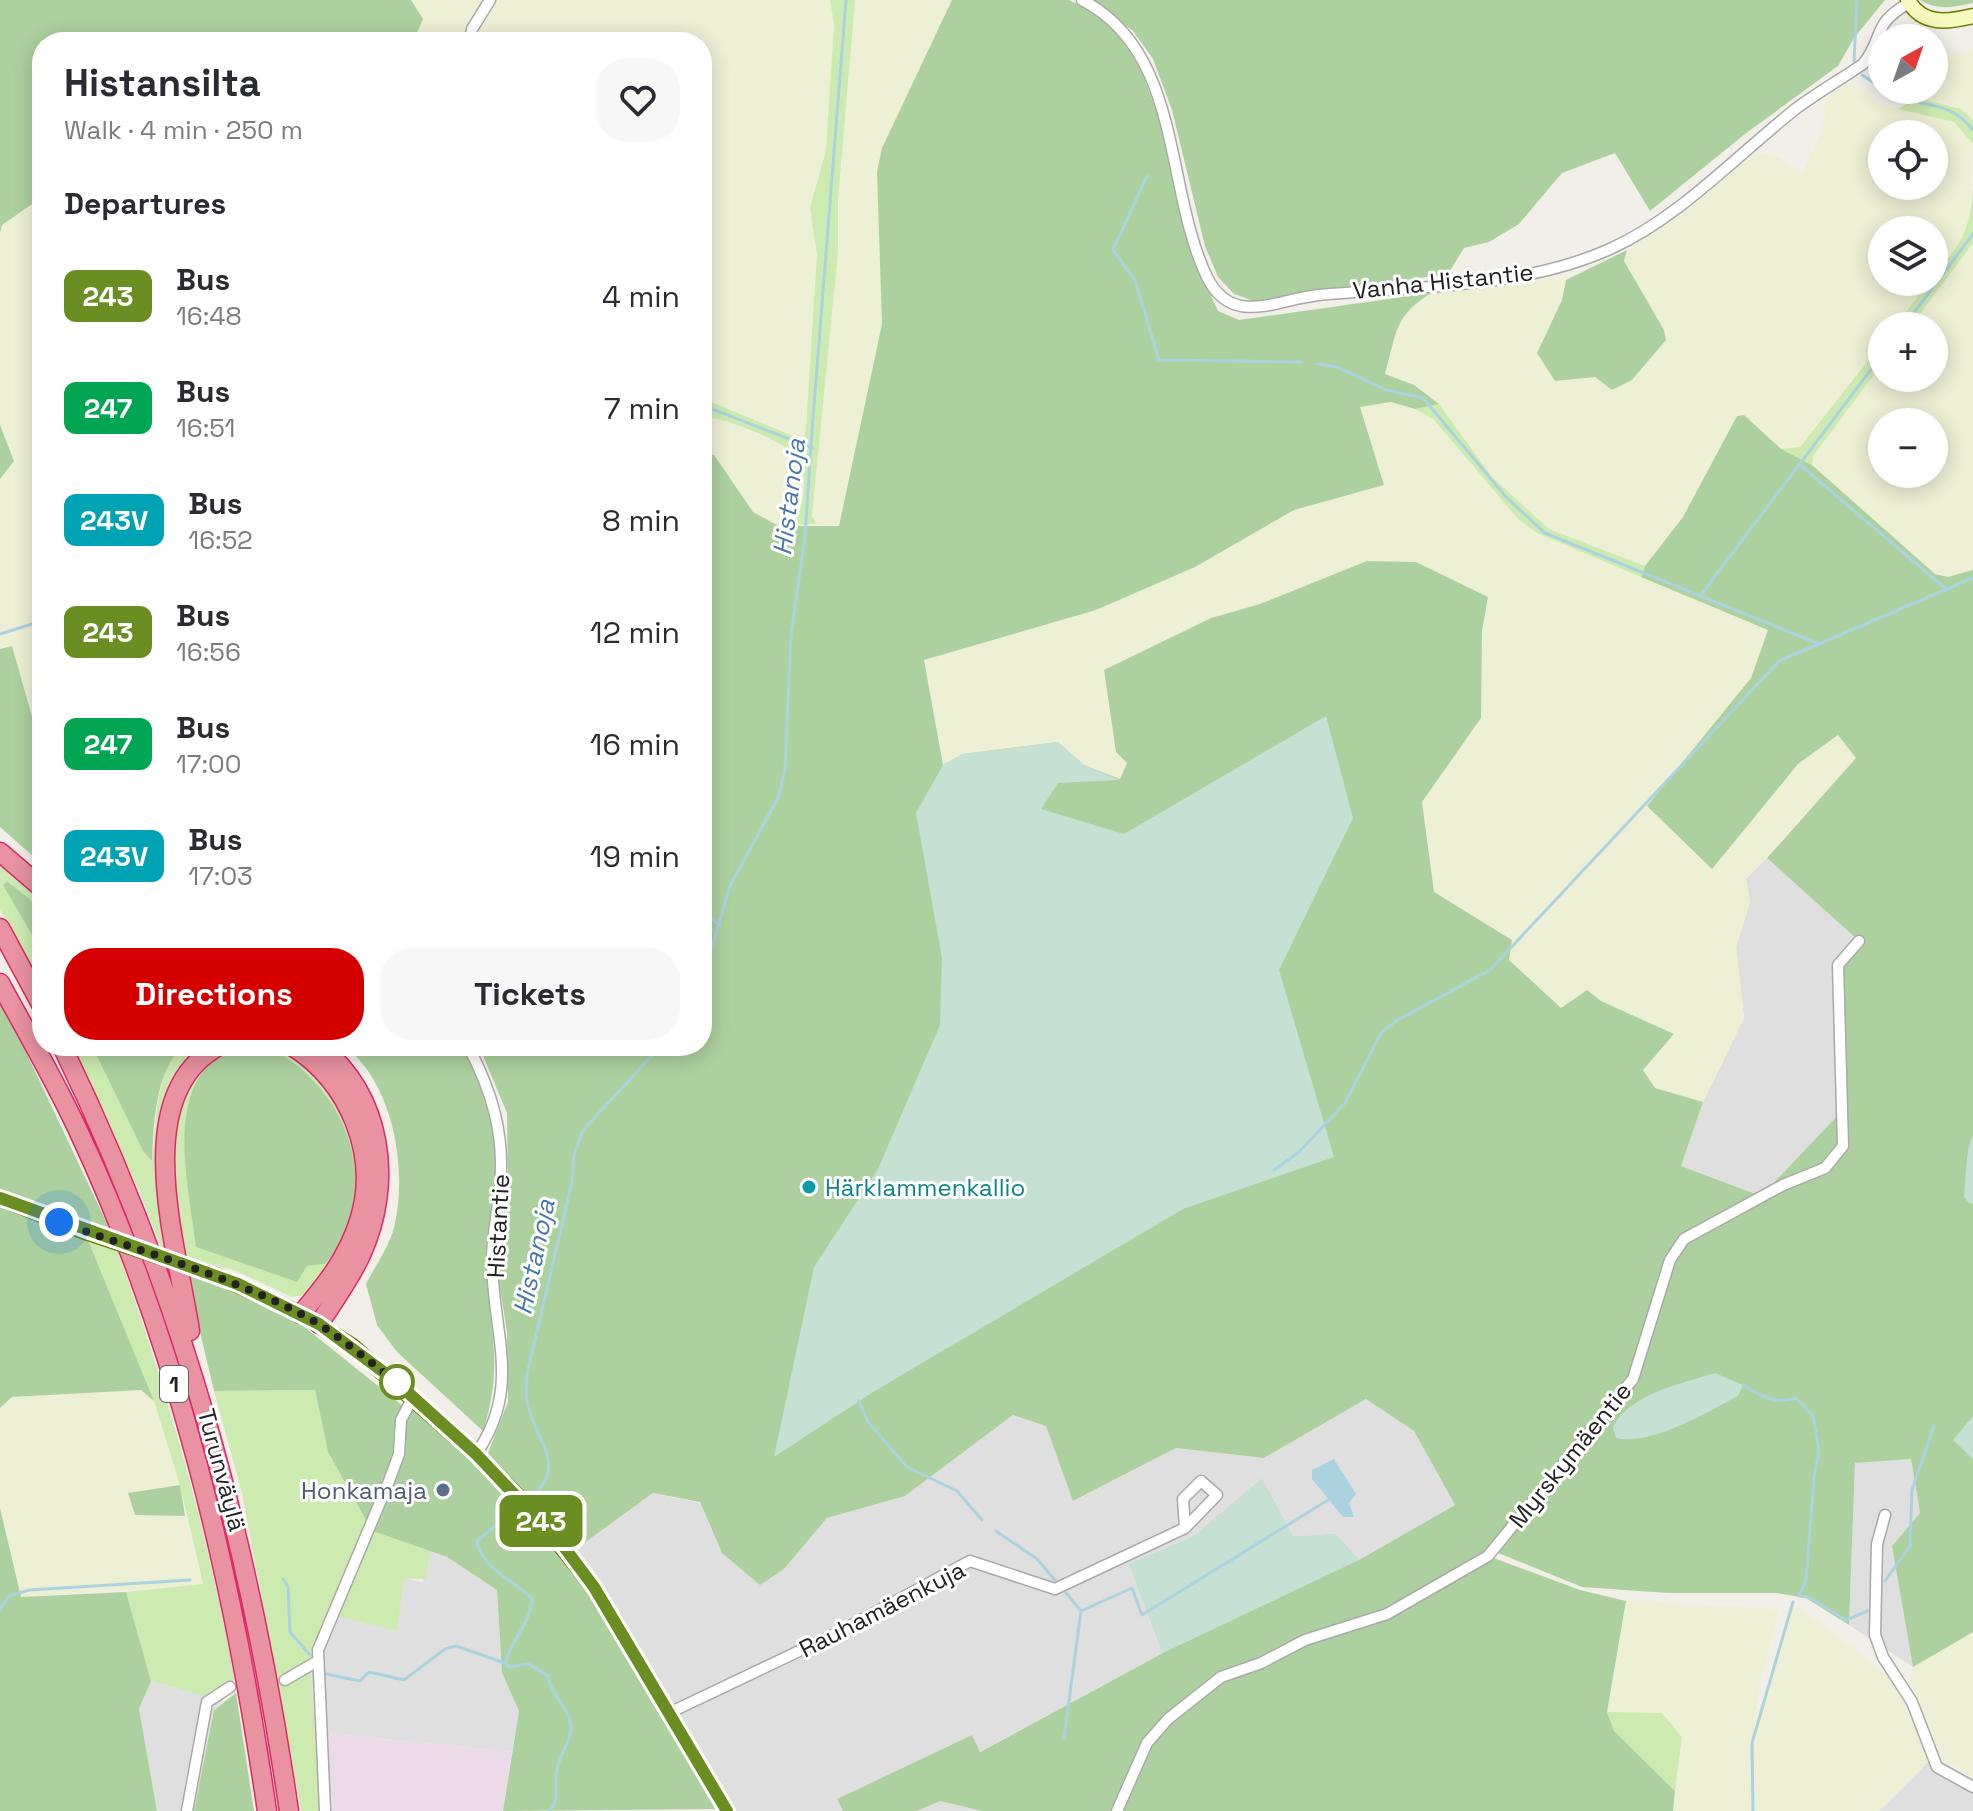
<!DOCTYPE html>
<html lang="en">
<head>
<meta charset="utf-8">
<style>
	:root { --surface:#fff; --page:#f7f7f7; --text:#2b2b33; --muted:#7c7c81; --accent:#d40000 }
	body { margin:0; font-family:"Space Grotesk",sans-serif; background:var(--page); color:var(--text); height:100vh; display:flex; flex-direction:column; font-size:30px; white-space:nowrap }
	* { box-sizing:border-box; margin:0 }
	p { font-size:26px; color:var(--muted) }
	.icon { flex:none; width:44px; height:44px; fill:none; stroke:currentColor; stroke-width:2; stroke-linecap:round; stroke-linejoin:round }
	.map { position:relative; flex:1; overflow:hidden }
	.side { position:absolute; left:32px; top:32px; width:680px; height:1024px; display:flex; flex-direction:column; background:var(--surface); border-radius:32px; box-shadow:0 4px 20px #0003 }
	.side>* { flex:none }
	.badge { padding:0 16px; border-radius:12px; font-size:28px; line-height:52px }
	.needle { width:52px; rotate:40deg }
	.tools { position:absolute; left:1868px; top:24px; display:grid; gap:16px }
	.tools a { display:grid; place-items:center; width:80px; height:80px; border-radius:50%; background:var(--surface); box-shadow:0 4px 20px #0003; font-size:40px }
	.you { position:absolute; width:40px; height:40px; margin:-20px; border:6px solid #fff; border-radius:50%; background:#1a73e8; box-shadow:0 0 0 12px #1a73e833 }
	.map>.badge { position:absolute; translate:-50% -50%; box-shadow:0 0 0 4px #fff }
	h2 { padding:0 32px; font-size:30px; line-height:72px }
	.round { display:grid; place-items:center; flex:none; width:84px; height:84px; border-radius:32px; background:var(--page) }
	.head { display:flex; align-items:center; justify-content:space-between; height:136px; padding:0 32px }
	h1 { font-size:38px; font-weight:700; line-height:60px }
	.cta { display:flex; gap:16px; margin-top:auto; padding:16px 32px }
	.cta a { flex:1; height:92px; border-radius:32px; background:var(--accent); color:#fff; font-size:32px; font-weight:700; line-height:92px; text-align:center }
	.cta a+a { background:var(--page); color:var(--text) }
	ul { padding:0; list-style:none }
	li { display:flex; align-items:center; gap:24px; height:112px; padding:0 32px }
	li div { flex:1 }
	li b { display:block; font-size:30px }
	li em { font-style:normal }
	li .badge { min-width:88px; font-weight:700; text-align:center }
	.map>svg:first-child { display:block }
</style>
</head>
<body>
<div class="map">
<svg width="1973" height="1811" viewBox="0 0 1973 1811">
	<rect width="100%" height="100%" fill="#f2efe9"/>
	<path fill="#e0dfdf" d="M1767,858L1859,941L1842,1111L1761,1196L1681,1166L1703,1102L1744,1018L1736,947L1750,902L1746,879Z
		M1366,1399L1414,1431L1455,1505L1359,1560L1335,1534L1293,1537L1261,1480L1193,1537L1129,1564L1163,1653L979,1752L972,1735L837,1799L843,1811H734L605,1588L576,1549L653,1493L700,1503L722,1553L784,1569L827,1518L905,1496L1013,1415L1046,1425L1074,1501L1176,1448L1264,1458Z
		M1911,1459L1920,1513L1892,1546L1913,1667L1849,1625L1855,1463Z
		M430,1551L447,1557L497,1590L502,1673L519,1711L512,1752L315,1732L311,1668L315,1643L327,1614L336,1616L404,1578L423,1582Z
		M151,1681L223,1701L214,1710L194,1811H157L139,1709Z
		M1929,1761L1946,1780L1973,1794V1811H1879Z
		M940,1801L982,1811H917Z"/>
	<path fill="#ebdbe8" d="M315,1732L512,1752L503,1811H321Z"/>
	<path fill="#eef0d5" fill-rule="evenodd" d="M411,0H830L834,25L826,150L810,208L817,254L805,441L702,398V122L711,123L702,119V42H413L423,19Z
		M855,0H952L882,148L877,172L882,324L839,526L816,524L812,516L838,253V200Z
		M1973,51V120L1960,109L1917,98L1916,90H1934V66L1938,61L1957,52Z
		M1849,82L1879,104L1954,122L1965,131L1973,144L1969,225L1964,238L1934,276V230H1882V282H1929L1895,326H1882V343L1800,447L1781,449L1744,415L1737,416L1683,517L1645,566L1549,529L1492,477L1469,449L1385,375L1401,318L1408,308L1431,293L1556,278L1566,280L1563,300L1537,353L1555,381L1595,377L1612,390L1632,380L1666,340L1664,330L1624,261L1627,250L1681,215L1754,153L1781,158L1786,165L1804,171L1825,120L1824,104L1834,91ZM1882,134H1934V186H1882Z
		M42,197V752L12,647L0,649V479L14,461L0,425V233L2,225Z
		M1973,243V570L1948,577L1935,574L1812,465L1813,456L1882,364V378H1934V326H1911ZM1882,422H1934V474H1882Z
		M1391,402L1415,409L1433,420L1519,520L1537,533L1768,630L1751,678L1647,806L1712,868L1798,764L1839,735L1856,758L1746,879L1750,902L1736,947L1744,1018L1703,1102L1654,1088L1643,1070L1674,1035L1601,1001L1587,990L1561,1008L1509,960L1512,939L1434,893L1422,802L1481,718L1482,631L1260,604L1211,618L1104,670L1127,763L1120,780L1084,765L1058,742L943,765L924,660L1096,610L1195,567L1294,510L1383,485L1360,407Z
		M702,416L723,420L775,442L798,457L803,469L795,525L779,526L753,512L714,456L702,453Z
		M141,1390L154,1401L180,1485L128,1494L135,1515L185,1516L203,1585L21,1597L0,1508V1408L12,1397Z
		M1626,1601L1779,1609L1758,1693L1754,1735L1789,1607L1803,1609L1895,1682L1929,1761L1879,1811H1673L1682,1737L1661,1713L1607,1712Z
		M1973,1632V1777L1942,1759L1909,1681L1913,1667Z"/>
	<path fill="#cdebb0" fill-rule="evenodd" d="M830,0H855L838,200V253L812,516L816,524L795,525C802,510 809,473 798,458C785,441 724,418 702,416V398L805,441L817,254L810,208L826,150L834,25Z
		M1917,98L1961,109L1973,120V144L1954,122L1898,109Z
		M1973,189V243L1911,326H1895L1929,282H1934V276C1962,241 1969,234 1973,189Z
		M1882,343V364L1813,456L1812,465L1781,449L1800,447Z
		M1439,404L1492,477L1549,529L1645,566L1641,577L1537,533L1519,520L1434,420L1415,409Z
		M0,859L42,893V909L7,881L3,884L42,952V986L0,910Z
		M73,1046H92L143,1151L152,1160C157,1123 153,1075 183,1046H206L168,1100L176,1287L141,1195Z
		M228,1046L289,1048L313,1065L347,1113L361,1176L349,1233L310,1294L292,1297L236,1271L182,1256L172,1190L178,1098L211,1054ZM343,1233L325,1264L307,1266Z
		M88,1240L117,1250C168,1391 208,1534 235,1681L221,1685L204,1696L151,1681L126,1592L203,1584L180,1485L154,1401Z
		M315,1390L328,1452L367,1522L315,1643L311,1668L320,1811H301L242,1493L214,1391Z
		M370,1530L430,1551L426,1579H404L397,1631L336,1616Z
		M1607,1712L1662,1713L1682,1737L1675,1791L1614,1731Z"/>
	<path fill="#add19e" d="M0,0H411L423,19L413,42H42V197L2,225L0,233Z
		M952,0H1069L1096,13L1134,51L1165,135L1196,263L1218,311L1239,320L1431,293C1393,317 1397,333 1385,374L1414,385L1439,404L1415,409L1391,402L1360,407L1384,485L1294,510L1195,567L1096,610L924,660L943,765L963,754L1058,742L1084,765L1120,779L1127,763L1116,752L1104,670L1211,618L1260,604L1367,561L1416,562L1488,597L1482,631L1481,718L1422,802L1434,892L1512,940L1509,960L1561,1008L1587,990L1601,1001L1674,1034L1643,1070L1655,1088L1703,1102L1681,1166L1761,1196L1842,1111L1838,965L1859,941L1767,858L1856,758L1838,735L1798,764L1712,869L1647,806L1751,678L1768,630L1641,577L1645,566L1683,517L1737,416L1744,415L1781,449L1812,465L1935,574L1948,577L1973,570V1632L1913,1667L1892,1546L1920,1513L1911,1459L1855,1463L1849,1625L1806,1598L1776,1593H1667L1582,1587L1493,1551L1488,1556L1580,1590L1626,1601L1607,1712L1614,1731L1675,1791L1673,1811H982L940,1801L917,1811H843L837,1799L972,1735L980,1752L1163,1653L1129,1564L1193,1537L1262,1479L1293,1537L1335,1534L1359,1560L1455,1505L1414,1431L1366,1399L1264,1458L1176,1448L1073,1501L1046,1426L1013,1415L905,1496L827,1518L784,1569L760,1585L722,1553L700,1502L653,1493L576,1549L488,1453L508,1402L507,1332L496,1264L508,1184L507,1113L479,1046H702V453L714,455L753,512L779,526H839L882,324L877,172L882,148Z
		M1091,0H1885L1854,38L1838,66L1745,134L1650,211L1615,153L1562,173L1519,224L1489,242L1464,248L1448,274L1254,301L1234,294L1218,277L1205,246L1172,110L1153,59L1133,31Z
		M1920,0H1973V3C1955,7 1937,11 1920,0Z
		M1627,250L1624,261L1664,330L1666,340L1632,380L1612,390L1595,377L1555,381L1537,353L1562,300L1566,280Z
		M0,425L14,461L0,479Z
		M12,646L42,752V864L0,827V649Z
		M7,881L42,909V952L3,885Z
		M0,1002L16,1031L111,1232L0,1189Z
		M92,1046H183C154,1074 154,1124 152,1161L143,1151Z
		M345,1046H462C484,1091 499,1130 495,1181C493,1209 484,1238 486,1267C490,1330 504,1367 483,1431L397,1352L377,1325L366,1284C375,1266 389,1247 394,1228C408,1170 394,1085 345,1046Z
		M267,1047C348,1085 387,1191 325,1264L307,1266L297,1282L196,1247C190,1194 164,1093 218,1058C233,1049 251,1049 267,1047Z
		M0,1205L88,1240L154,1401L141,1390L12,1397L0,1408Z
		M186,1273L236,1290L297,1321L402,1405L396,1425V1449L367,1522L328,1452L315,1390L214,1391Z
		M414,1407C454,1443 496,1480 532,1521C608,1605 660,1712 717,1809L503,1811L519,1711L502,1673L497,1590L447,1557L370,1530L405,1418Z
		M180,1485L185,1516L135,1515L128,1493Z
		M0,1508L21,1597L126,1592L151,1681L139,1709L157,1811H0Z
		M236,1693L254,1811H194L214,1710Z"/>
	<path fill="#c6e0d4" d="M1326,716L1353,818L1279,970L1334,1157L1183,1209L873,1392L774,1457L814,1267L878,1169L940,1025L942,958L916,813L943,765L963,754L1058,742L1084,765L1120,780L1058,783L1041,809L1124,834Z
		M1973,1136V1203L1970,1204L1964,1197C1966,1181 1966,1145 1973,1136Z
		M1715,1373L1743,1385L1738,1396C1707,1412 1652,1446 1616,1438L1613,1427C1631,1393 1681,1384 1715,1373Z
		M1973,1416V1459L1953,1440Z
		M1262,1479L1293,1537L1335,1534L1359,1560L1163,1653L1129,1564L1193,1537Z"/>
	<path fill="#aad3df" d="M1334,1459L1356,1494L1349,1503L1354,1517H1343L1312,1479V1470Z"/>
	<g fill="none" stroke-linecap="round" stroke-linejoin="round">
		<path stroke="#aad3df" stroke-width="3" d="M1854,61L1857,0
			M1862,75L1882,88
			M1885,90C1918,111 1947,96 1973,130
			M1147,176L1113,250L1135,280L1159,360L1302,362
			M1904,326L1973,234
			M1317,364L1337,367L1386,390L1423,398L1506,497L1545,533L1819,644
			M702,405L812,448
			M1799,464L1945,588
			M1700,596L1882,355
			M0,634L42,621
			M702,911L720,925
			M702,981L730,886L779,796L785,769L791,635L805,537L811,444L846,0
			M1274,1170L1300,1151L1345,1103L1381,1033L1396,1021L1490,970L1779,661L1973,578
			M1743,1385C1762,1396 1775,1405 1796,1398L1813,1416L1819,1451L1814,1478L1806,1581L1799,1596L1809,1597L1846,1620L1870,1610
			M859,1401L868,1422L907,1467L957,1491L982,1520
			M531,1497C568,1467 537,1442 528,1406C525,1396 527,1384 527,1374L572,1182L574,1155L583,1130L661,1046
			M517,1508L477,1541C481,1568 514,1581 532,1598C531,1623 511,1641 505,1663L509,1667L529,1664L548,1676C551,1693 561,1700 568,1715C578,1734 560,1752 557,1769C553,1785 561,1797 550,1811
			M996,1531L1037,1559L1055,1580
			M283,1579L288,1586L290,1632L310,1655
			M1885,1581L1910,1546L1912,1490L1934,1426
			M1066,1593L1081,1611L1132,1588L1142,1615L1328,1500
			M0,1609L9,1596L29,1590L190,1580
			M323,1670L326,1674L360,1681L369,1672L404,1680L445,1649L456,1646L505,1663
			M1064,1738L1081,1611
			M1753,1811L1752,1743L1793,1602"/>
		<g stroke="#a9a9a9" stroke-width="13">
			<path id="street" d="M1082,0C1183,52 1164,188 1207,277C1232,328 1277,299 1319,295C1414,286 1521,289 1610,249C1679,218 1734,158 1793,111C1815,94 1840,80 1863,64C1885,38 1870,25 1909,3
				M470,42L472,29L490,0
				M468,1046C492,1091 505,1135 500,1186C498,1211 492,1235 492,1259C492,1332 523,1387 476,1454
				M1885,1515L1877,1544L1875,1635L1883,1657L1912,1702L1937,1767L1973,1787
				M285,1680L316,1662
				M671,1712L839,1632L970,1561L1055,1589L1185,1528L1217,1495L1201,1481L1183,1499L1185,1528
				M187,1811L207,1702L230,1687
				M325,1811L318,1650L389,1481L399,1454L401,1420L413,1397
				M1117,1811L1147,1743L1168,1719L1221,1677L1261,1663L1305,1640L1387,1614L1488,1556L1633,1379L1670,1260L1684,1239L1783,1185L1825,1168L1843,1146L1838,965L1859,941"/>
		</g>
		<g stroke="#707d05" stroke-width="17">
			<path id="secondary" d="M1908,0C1922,26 1948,22 1973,16
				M0,1198L86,1232
				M218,1276L301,1314L352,1346L476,1454L535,1514L594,1587L727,1811"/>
		</g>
		<g stroke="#dc2a67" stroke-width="21">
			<path id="highway" d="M0,852L42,888
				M0,928L42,1006
				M0,983C26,1031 54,1079 77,1128C178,1343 233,1577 267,1811
				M62,1046C183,1295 249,1538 289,1811
				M292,1046C349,1082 380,1155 359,1221C348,1257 325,1286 301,1314
				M319,1324C333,1302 350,1279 361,1255C394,1183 383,1097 320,1046
				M190,1331C178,1249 127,1095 219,1046"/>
		</g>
		<use href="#street" stroke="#fff" stroke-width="10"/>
		<use href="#secondary" stroke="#f7fabf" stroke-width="14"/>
		<use href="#highway" stroke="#e892a2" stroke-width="18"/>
		<g stroke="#707d05" stroke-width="17" stroke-linecap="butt">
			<path id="secondary-bridge" d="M86,1232L218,1276"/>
		</g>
		<use href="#secondary-bridge" stroke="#f7fabf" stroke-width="14"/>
	</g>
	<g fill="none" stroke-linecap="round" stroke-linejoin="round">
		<g stroke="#fff" stroke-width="18">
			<path id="line" d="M0,1198L238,1284L319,1324L393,1379L476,1454L564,1547L594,1587L727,1811"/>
		</g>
		<use href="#line" stroke="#6b8e23" stroke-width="12"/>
		<path stroke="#222" stroke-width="8" stroke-dasharray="0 14.4" d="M59,1222C140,1251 224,1274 301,1314C336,1332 365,1359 397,1382"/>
	</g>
	<circle fill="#0f9aa8" stroke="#fff" stroke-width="3" cx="809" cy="1187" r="8"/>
	<circle fill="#fff" stroke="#6b8e23" stroke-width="4" cx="397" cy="1382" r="16"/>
	<circle fill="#5c6f8a" stroke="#fff" stroke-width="3" cx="443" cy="1490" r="8"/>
	<g text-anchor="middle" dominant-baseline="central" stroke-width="6" stroke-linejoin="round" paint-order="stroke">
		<rect fill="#fff" stroke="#646464" stroke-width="2" x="160" y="1366" width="28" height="36" rx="6"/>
		<g font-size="22" font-weight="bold" fill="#222">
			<text x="174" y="1384">1</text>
		</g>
		<g font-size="24" fill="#222" stroke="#fff">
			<text transform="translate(1443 281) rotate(-6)">Vanha Histantie</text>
			<text transform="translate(498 1226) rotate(-87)">Histantie</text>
			<text transform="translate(1570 1455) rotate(-51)">Myrskymäentie</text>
			<text transform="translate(222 1470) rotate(75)">Turunväylä</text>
			<text transform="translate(882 1609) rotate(-27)">Rauhamäenkuja</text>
		</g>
		<g font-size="24" fill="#0d838f" stroke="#fff" text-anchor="start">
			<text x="825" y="1187">Härklammenkallio</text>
		</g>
		<g font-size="24" fill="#4e5e75" stroke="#fff" text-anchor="end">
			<text x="427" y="1490">Honkamaja</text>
		</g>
		<g font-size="26" font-style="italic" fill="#4a7aab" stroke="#fff">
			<text transform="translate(789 497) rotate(-83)">Histanoja</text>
			<text transform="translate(534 1257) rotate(-78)">Histanoja</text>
		</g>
	</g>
</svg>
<div class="tools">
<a><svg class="needle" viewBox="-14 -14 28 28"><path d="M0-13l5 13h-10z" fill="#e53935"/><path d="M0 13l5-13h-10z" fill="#7c7c81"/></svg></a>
<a><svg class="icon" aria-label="locate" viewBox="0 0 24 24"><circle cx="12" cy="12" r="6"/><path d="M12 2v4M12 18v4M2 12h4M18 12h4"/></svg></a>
<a><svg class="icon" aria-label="layers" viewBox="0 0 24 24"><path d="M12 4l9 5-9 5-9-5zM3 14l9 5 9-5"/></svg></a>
<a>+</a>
<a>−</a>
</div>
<div class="you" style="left:59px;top:1222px"></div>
<b class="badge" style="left:541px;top:1521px;background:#6b8e23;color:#fff">243</b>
<section class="side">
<div class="head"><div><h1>Histansilta</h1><p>Walk · 4 min · 250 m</p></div><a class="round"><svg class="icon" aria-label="heart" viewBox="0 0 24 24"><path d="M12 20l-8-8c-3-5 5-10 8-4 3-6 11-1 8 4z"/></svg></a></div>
<h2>Departures</h2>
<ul>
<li><span class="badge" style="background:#6b8e23;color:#fff">243</span><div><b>Bus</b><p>16:48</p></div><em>4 min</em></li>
<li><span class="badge" style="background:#00a651;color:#fff">247</span><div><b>Bus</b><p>16:51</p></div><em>7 min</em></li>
<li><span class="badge" style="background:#00a3b4;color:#fff">243V</span><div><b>Bus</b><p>16:52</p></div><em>8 min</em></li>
<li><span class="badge" style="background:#6b8e23;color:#fff">243</span><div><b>Bus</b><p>16:56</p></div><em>12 min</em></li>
<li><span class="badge" style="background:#00a651;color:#fff">247</span><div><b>Bus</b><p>17:00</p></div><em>16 min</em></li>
<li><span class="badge" style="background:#00a3b4;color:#fff">243V</span><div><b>Bus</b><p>17:03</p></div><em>19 min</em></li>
</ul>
<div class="cta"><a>Directions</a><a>Tickets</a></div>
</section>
</div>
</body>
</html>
